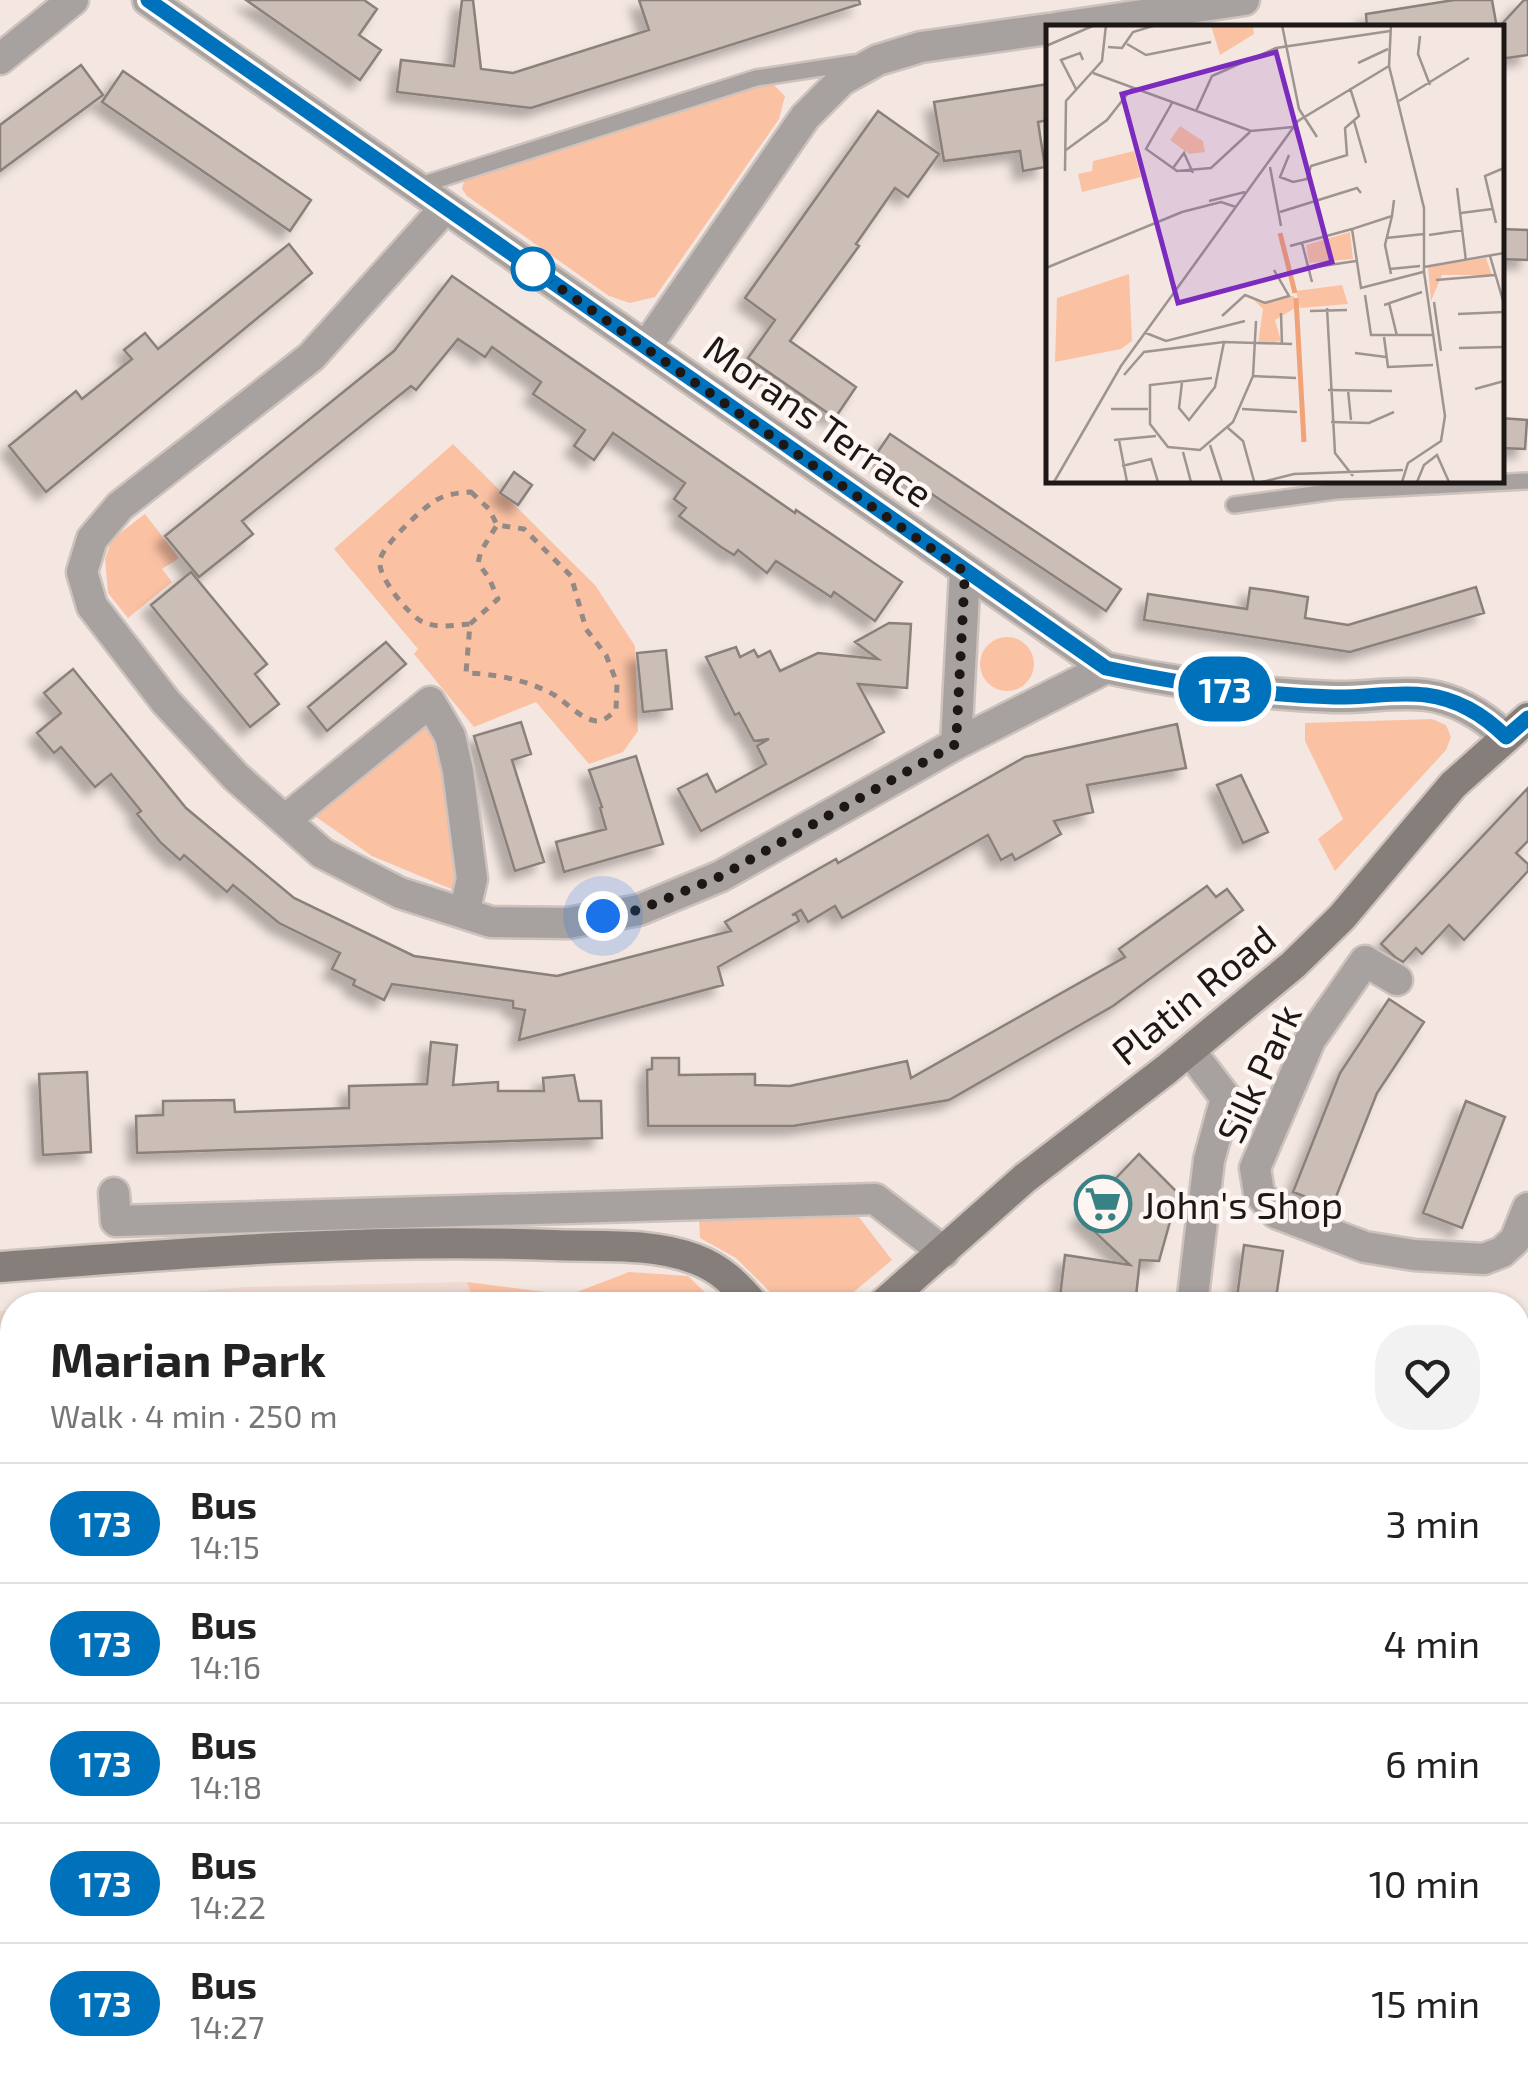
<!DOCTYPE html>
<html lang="en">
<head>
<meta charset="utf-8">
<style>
	:root { --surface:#fff; --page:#f2f2f2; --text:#222; --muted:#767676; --line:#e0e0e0 }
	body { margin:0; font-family:"Exo 2",sans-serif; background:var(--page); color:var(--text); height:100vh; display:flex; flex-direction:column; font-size:38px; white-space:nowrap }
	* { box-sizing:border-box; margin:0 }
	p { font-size:32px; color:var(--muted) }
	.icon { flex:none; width:55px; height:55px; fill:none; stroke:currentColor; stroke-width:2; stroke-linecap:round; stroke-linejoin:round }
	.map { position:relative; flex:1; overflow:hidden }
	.sheet { position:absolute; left:0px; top:1292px; width:1530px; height:792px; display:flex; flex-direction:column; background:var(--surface); border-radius:40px 40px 0 0; box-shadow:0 2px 8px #0004 }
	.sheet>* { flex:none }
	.badge { padding:0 20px; border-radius:32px; font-size:35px; line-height:65px }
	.you { position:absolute; width:50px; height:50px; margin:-25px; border:8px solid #fff; border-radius:50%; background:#1a73e8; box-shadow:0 0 0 15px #1a73e833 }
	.map>.badge { position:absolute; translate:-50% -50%; box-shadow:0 0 0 5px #fff }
	.round { display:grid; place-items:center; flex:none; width:105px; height:105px; border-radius:40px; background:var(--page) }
	.summary { display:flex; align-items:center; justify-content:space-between; height:170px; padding:0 50px }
	h1 { font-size:48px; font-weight:700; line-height:75px }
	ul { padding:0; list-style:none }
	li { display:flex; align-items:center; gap:30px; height:120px; padding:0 50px; border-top:2px solid var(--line) }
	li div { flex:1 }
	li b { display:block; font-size:38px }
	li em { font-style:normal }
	li .badge { min-width:110px; font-weight:700; text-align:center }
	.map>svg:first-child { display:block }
</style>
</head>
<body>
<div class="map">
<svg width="1528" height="2083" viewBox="0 0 1528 2083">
	<defs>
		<filter id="shadow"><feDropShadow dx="-9" dy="9" stdDeviation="5" flood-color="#0004"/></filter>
	</defs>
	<rect width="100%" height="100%" fill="#f4e7e1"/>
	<path fill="#eedad0" d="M467,1282L475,1305H45L245,1287Z
		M12,1310V1621H0V1311Z
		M0,1695H12V1954L0,1963Z"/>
	<path fill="#fbc1a3" d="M760,83L774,85L785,96L779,119L655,297L630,303L609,296L467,196L462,189L465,177Z
		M453,444L595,585L635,646L638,731L623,752L589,764L536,702L474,727L414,654L418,649L334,549Z
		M145,514L179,558L162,569L172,582L128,618L108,593L105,559L112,539Z
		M980 664a27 27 0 1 1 54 0a27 27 0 1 1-54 0Z
		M1432,719L1446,725L1451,737L1446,750L1335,871L1318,839L1343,819L1305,741V723Z
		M432,722L446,749L465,877L454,890L372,856L309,812L413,723Z
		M858,1216L892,1260L838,1305H783L736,1258L700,1238L699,1220Z
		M629,1272L688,1276L718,1305H475L467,1282L569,1295Z
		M1518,1848H1528V2075L1508,2073L1518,2072Z"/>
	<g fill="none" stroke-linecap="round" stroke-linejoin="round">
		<path stroke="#b1795b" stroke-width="9" d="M1108,2083V2072"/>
	</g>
	<path fill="#cabeb7" stroke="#8b807a" stroke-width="2.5" filter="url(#shadow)" d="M246,0H364L377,9L359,35L381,50L360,80Z
		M462,0H473L481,69L513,73L649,30L639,0H859L860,4L531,108L397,92L401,60L454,66Z
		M1454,0H1492L1497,28H1367L1366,14Z
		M1524,0H1528V55L1500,59V26Z
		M81,65L103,95L0,171V125Z
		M123,71L311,200L290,231L102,102Z
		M1048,84V120L1038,122L1045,167L1023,171L1020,151L944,161L934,102Z
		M878,111L939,154L908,197L895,188L856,244L859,246L790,341L856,387L835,418L748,358L775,320L745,298Z
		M1500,229L1528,230V260L1500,259Z
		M289,244L312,273L46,492L9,446L76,391L82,399L132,359L124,350L145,333L158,349Z
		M452,276L795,513L796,510L902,582L875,621L834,592L831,597L776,561L767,573L738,550L734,555L721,547L679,516L686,508L674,499L685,483L613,433L594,460L574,446L585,430L533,394L541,382L492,347L485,357L458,339L416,390L411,386L242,521L253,534L199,577L165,536L394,351Z
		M1500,418L1527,420L1525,449L1500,448Z
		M890,434L1121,589L1106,611L875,456Z
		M514,472L532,485L518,505L500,493Z
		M191,572L267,664L255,674L279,704L250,727L151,605Z
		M1476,587L1484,613L1350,652L1144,620L1148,594L1247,609L1250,588L1273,591L1308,597L1305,618L1348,625Z
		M889,623L911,624L907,688L858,684L884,732L701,831L678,789L707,774L716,792L766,764L757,746L769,739L754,741L739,713L735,715L706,657L736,647L740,657L754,650L758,657L770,651L780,671L818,653L878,659L855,642Z
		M386,642L406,664L327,731L308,707Z
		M666,650L672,709L643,712L637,653Z
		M73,669L186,808L294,898L414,956L557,976L731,931L725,922L836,859L838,863L1025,757L1177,724L1186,768L1087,785L1093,812L1054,821L1061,834L1015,860L1012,854L1001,860L988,835L842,918L835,906L808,922L801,910L792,915L796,914L799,921L718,967L723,985L519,1040L525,1010L513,1008V1001L392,984L384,1000L353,985L355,980L332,969L340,953L279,923L233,885L227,892L184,855L180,860L161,843L137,814L141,811L111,774L95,787L61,747L54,753L37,733L61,713L44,693Z
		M521,722L531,754L512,760L544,862L515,871L474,736Z
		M636,756L663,844L564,872L556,842L606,829L600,808L602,807L589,770Z
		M1241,775L1268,832L1243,843L1217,785Z
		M1528,788V841L1516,853L1528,864V871L1464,940L1449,925L1422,954L1416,948L1403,962L1395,957L1381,944Z
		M1207,886L1216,897L1227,889L1243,910L1113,1006L949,1100L793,1126H648L647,1070L652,1069V1058H679V1075L755,1074V1085L790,1086L907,1061L911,1078L1125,957L1119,949Z
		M1389,999L1424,1022L1377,1093L1332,1207L1293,1192L1340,1073Z
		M431,1042L457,1045L453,1085L498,1082V1091H544L543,1078L574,1075L579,1101H601L602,1138L137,1153L136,1116L163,1115V1101L234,1100L235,1112L349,1108V1086L427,1084Z
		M87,1072L91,1152L43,1155L39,1074Z
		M1466,1101L1505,1117L1462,1228L1423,1213Z
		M1139,1154L1178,1193L1159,1261L1140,1260L1135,1305H1059L1065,1255L1130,1265L1079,1217Z
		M1244,1245L1283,1251L1275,1305H1236Z"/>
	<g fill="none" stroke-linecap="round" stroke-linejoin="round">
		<g stroke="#cdc2bc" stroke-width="20">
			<path id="lane" d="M415,187L756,78L854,63
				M1234,505L1336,491L1528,481
				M0,1868L12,1861"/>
		</g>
		<g stroke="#cdc2bc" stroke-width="35">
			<path id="street" d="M148,0L1106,668C1182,684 1256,694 1334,697C1364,698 1396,691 1426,695C1457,699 1484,716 1506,737
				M1055,28L1244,0
				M0,59L73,0
				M445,208L311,357L120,506L92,539L82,572L92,606L166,702L236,777L322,853L400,893L491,922L568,923L639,910L721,876L956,744L1106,668
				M646,347L805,117L842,80L878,60L921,47L1048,29
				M956,744L965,572
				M285,820L430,702L450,736L458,771L472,879L464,913
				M1397,980L1365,961L1310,1040L1255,1168L1259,1193L1276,1213L1365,1247L1414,1255L1484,1259L1502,1252L1515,1240L1528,1208
				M1190,1051L1226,1098L1209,1160L1192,1305
				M114,1193L116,1221L875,1199L944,1252
				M1518,1489H1528
				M1518,1833H1528
				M1015,2072L1022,2083
				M1298,2081L1359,2083"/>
		</g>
		<g stroke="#cdc2bc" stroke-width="35">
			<path id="secondary" d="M0,1267C184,1253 368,1238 552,1245C598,1247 651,1242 695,1259C720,1268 737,1285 754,1305
				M882,1305L1025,1178L1167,1069L1293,965L1342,917L1453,785L1528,718
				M0,1999L12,1990"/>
		</g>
		<path stroke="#938985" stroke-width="5" stroke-dasharray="8 8" stroke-linecap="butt" d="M471,492L489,509L497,525L524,529L571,576L586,629L606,655L617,683L616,710C610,715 604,722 596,721C581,719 568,704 556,696C529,680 496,674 466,673L470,624C455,625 438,629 423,622C410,617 376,575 380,560C383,545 420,511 433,502C445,494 457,493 471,492Z
			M470,624L498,599L489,578L478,563L481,551L497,525
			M1121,2083L1122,2072"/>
		<use href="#lane" stroke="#a7a19f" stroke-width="15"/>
		<use href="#street" stroke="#a7a19f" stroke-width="30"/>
		<use href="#secondary" stroke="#867e7a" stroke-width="30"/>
		<path stroke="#37312e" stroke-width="8" stroke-dasharray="20 10" stroke-linecap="butt" d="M1518,1643H1528
			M0,1649H12"/>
	</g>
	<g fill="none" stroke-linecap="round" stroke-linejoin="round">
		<g stroke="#fff" stroke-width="22">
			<path id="line" d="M148,0L1106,668C1181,684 1256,695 1334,697C1364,698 1396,691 1426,695C1457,699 1484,715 1506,737L1528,718"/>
		</g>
		<use href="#line" stroke="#0072bc" stroke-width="15"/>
		<path stroke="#1d1816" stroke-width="10" stroke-dasharray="0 18" d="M533,269L965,572L956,744L721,876L639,910L603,916"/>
	</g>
	<defs>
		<g id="supermarket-ring" transform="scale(2.875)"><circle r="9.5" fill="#fdf6f2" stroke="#388184" stroke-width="1.5"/><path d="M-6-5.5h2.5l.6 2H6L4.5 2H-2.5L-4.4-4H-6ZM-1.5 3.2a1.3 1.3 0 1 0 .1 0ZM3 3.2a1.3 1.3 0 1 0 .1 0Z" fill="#388184"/></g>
	</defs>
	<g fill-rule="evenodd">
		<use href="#supermarket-ring" x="1103" y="1204"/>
	</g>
	<circle fill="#fff" stroke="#0072bc" stroke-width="5" cx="533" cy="269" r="20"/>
	<g text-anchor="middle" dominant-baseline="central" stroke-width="9" stroke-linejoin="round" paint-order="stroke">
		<g font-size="38" fill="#1d1816" stroke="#fdf6f2">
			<text transform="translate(819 420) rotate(35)">Morans Terrace</text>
			<text transform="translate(1193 994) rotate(-39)">Platin Road</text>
			<text transform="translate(1258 1073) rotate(-65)">Silk Park</text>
		</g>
		<g font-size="38" fill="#1d1816" stroke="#fdf6f2" text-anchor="start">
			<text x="1142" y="1204">John's Shop</text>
		</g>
	</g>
	<g transform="translate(1046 25)">
		<rect width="458" height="458" fill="#f4e7e1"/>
		<path d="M165,0H207L208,9L174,30ZM134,101L157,116L159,127L143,129L124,115ZM88,126L95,152L36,167L32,149L46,146L47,136ZM304,207L307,234L263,238L260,220ZM440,233L446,250H396L385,276L382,242ZM83,249L86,316L75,324L9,337L11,273ZM296,260L302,279L254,283L250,266ZM204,271L213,277L248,271L249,283L229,295L235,316L212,319L217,284Z" fill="#fbc1a3"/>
		<path fill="none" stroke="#f0a378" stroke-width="5" d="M234,208L249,268M250,273L258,417"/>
		<path fill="none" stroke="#9e9490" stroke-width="2.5" d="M236,0L253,84L271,112M345,0L343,41L378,183V247L399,391L395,416L362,438L356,457M374,11L372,29L384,60M81,19L100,30L165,17M0,21L49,0M62,22L76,23L87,7L110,0M312,38L342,24M47,48L205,106L247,102M30,64L15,35L34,28L37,35M353,76L423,33M126,78L100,124L131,146L165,143L204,107M150,86L166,51L230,23L344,6M308,96L320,138M20,125L61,95L86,63M243,130L234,152L247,157L261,154L265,141L301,130L299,103L313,91L304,63M224,142L235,201M127,143L138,128L147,148M19,146L20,76L56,36L60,0M411,163L420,236M348,175L346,191L306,204L315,263L377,247M163,176L199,167M234,187L311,163L315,168M415,188L446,184M450,198L439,151L458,143M383,210L417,205M340,213L378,209M256,218L266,257M244,221L306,204M444,231L458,279M378,242L458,228M0,243L136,187L175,177L190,182M263,243L310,236M344,244L374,241M345,249L339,220L346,191M390,255L449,250M319,270L325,310H387M388,277L395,326M343,278L351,311M338,280L376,267M281,283L289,428L307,451M264,286L301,285M235,288L236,320M412,289L458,287M176,291L199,270L219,278L243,271L228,245M100,308L120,316L199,296M338,312L342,342L387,340M413,323L458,322M309,328L340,332M78,350L98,327L178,317M207,351L250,353M166,353L104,360V399L122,422L154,425L187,397L207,351L210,296M136,357L133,383L143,395L169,362L178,317L246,319M429,364L458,356M282,365L346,366M302,365L305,395M65,384H102M196,384L251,387M285,397L323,398L348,387M182,403L197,416L208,456M68,415L110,411M73,415L81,457M164,420L176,457M137,427L145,457M76,441L105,434L112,457M8,457L75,341L252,96L343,41M216,457L248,449L357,445M371,457L378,440L391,430L403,457"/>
		<path fill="#7b2cbf" fill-opacity="0.15" stroke="#7b2cbf" stroke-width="5" d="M230,27L286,237L132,278L76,69Z"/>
		<rect width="458" height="458" fill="none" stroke="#1d1816" stroke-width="5"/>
	</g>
</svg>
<div class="you" style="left:603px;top:916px"></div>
<b class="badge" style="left:1225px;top:689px;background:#0072bc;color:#fff">173</b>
<section class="sheet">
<div class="summary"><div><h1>Marian Park</h1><p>Walk · 4 min · 250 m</p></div><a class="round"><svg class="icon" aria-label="heart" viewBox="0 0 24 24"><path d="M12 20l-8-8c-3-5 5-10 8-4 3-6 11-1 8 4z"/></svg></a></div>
<ul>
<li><span class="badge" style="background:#0072bc;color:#fff">173</span><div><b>Bus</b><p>14:15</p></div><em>3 min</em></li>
<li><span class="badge" style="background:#0072bc;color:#fff">173</span><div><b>Bus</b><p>14:16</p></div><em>4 min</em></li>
<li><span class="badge" style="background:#0072bc;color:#fff">173</span><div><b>Bus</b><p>14:18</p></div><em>6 min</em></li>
<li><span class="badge" style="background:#0072bc;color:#fff">173</span><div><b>Bus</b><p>14:22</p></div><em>10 min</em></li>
<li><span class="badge" style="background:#0072bc;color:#fff">173</span><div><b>Bus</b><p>14:27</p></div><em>15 min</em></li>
</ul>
</section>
</div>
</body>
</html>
